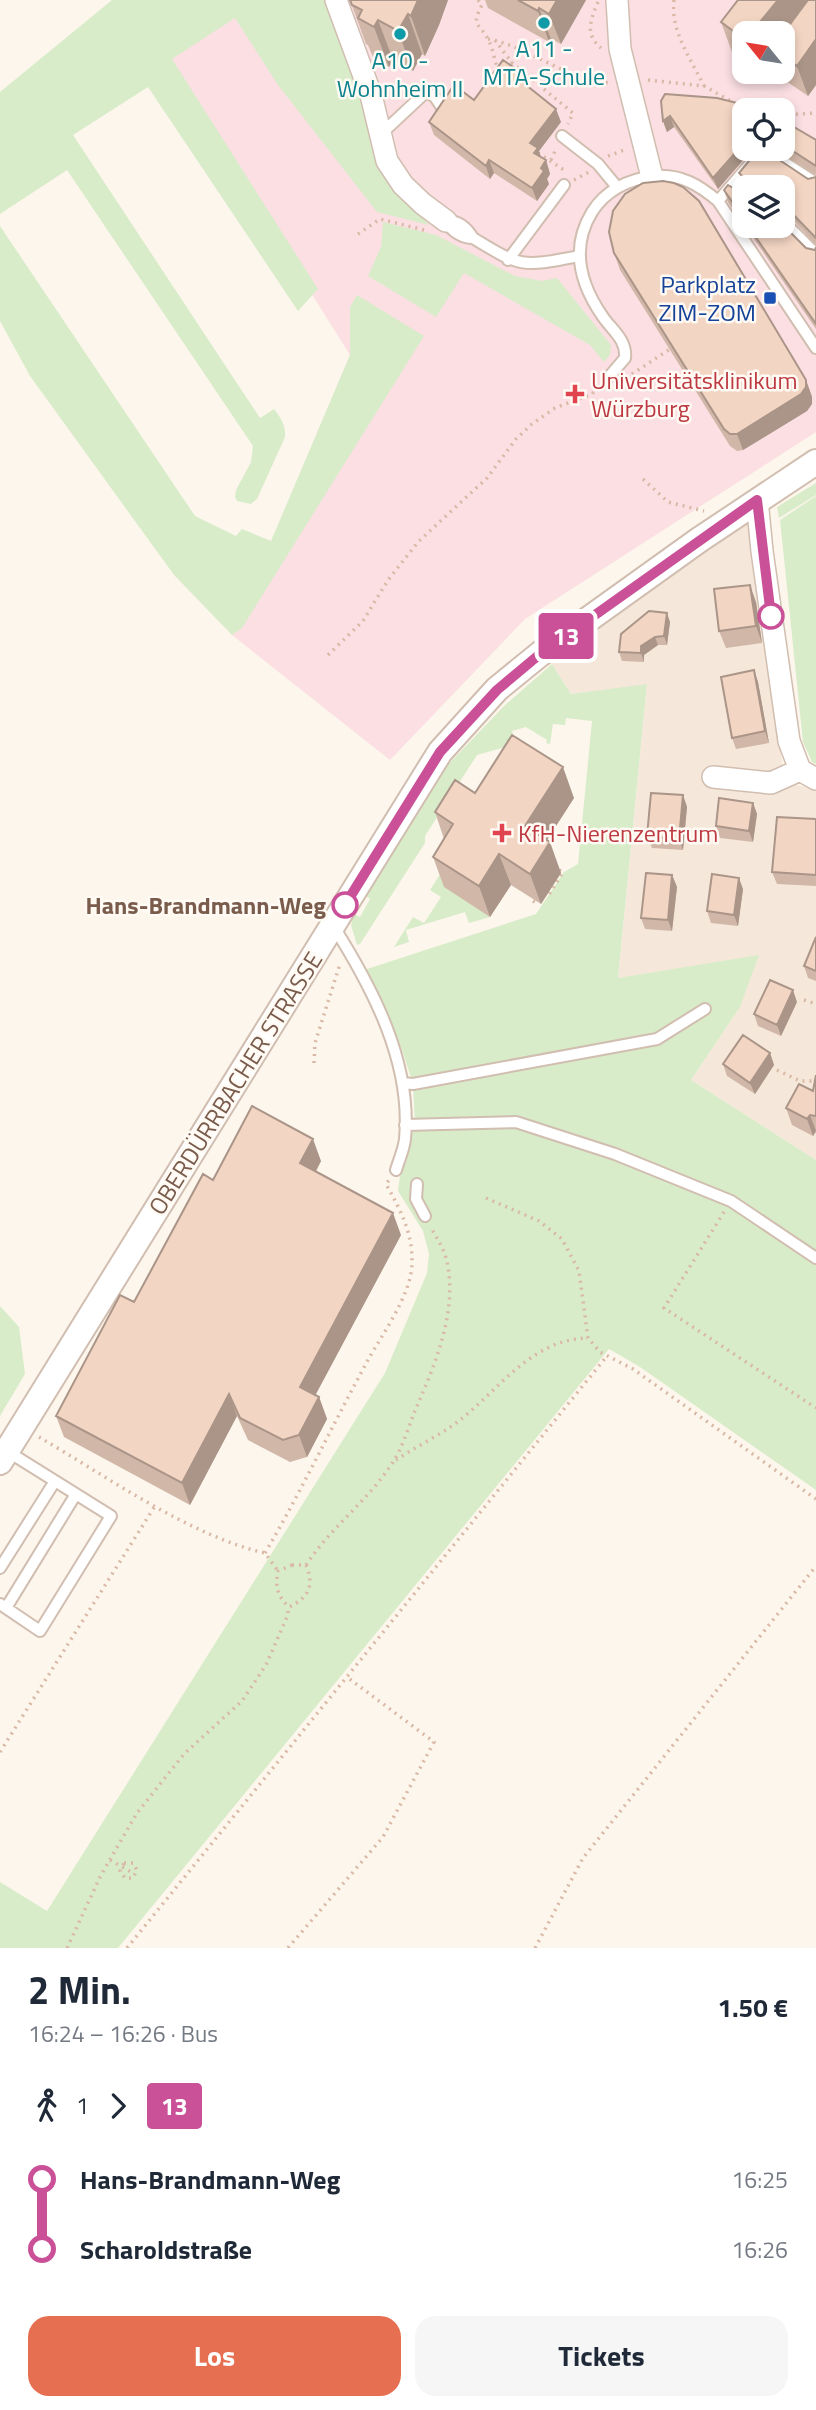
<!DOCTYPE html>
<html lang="de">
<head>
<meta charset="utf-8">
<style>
	:root { --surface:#fff; --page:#f6f6f7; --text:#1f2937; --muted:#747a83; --accent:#e76f51 }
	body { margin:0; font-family:"Titillium Web",sans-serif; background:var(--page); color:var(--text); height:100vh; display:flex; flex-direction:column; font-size:26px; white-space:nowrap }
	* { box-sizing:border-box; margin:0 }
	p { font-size:23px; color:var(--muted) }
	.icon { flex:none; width:38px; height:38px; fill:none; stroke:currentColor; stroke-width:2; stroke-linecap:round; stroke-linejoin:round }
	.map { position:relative; height:1948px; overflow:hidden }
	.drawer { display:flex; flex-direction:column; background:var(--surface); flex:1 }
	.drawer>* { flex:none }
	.badge { padding:0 14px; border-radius:5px; font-size:24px; line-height:46px }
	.needle { width:46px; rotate:300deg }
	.fabs { position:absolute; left:732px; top:21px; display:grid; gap:14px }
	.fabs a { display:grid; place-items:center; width:63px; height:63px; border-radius:14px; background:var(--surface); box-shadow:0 4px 10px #0003; font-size:35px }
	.map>.badge { position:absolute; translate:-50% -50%; box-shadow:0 0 0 4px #fff }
	.legs { display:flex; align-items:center; gap:10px; height:77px; padding:0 28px; font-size:23px }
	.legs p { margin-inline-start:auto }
	.overview { display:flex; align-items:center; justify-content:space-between; height:119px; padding:0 28px }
	h1 { font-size:38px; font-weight:700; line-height:52px }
	.cta { display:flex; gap:14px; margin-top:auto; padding:14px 28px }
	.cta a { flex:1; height:80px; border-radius:21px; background:var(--accent); color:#fff; font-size:28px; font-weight:700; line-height:80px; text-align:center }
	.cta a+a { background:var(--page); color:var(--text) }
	ul { padding:0 28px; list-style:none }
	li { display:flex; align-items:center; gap:24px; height:70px; font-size:26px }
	li i { display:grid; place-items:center; width:10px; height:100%; margin:0 9px; background:currentColor }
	li i::after { content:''; width:18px; height:18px; margin:-9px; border:5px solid; border-radius:50%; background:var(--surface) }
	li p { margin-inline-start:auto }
	li:first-child i { background:linear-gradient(#0000 50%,currentColor 0) }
	li:last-child i { background:linear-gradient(currentColor 50%,#0000 0) }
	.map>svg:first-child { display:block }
</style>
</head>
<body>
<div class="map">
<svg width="816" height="1948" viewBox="0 0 816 1948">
	<rect width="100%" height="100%" fill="#fdf6ec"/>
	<path fill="#f5e8da" d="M747,520L785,782L816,790V1160L691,1080L740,1007L618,979L647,685L571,694L552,664Z"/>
	<path fill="#fbdfe3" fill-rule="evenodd" d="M198,0H816V432L525,619L390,760L232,635L350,355L161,54ZM744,33H782V72H744ZM744,110H782V149H744ZM744,187H782V226H744Z"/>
	<path fill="#d8ecc9" d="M112,0H329L372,121C369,175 395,189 429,225L377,212L278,85L235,18L172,59L318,289L298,311L148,87L73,135L260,418L274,409C281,418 286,426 285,437L257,499L251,504L237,501L235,497L236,490L251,462L253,446L67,170L0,214V92Z
		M383,222L436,235L515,276L542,281L557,278L611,345L610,355L604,362L590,345L464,273L436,317L368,276L381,247Z
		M0,226L195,516L236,536L242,529L271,541L350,355V307L357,295L424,336L242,628L232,635L174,575L30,376L0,321Z
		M816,483V495L779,518L777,507Z
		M816,496V764L812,762L803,742L780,520Z
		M552,664L571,694L647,684L618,978L759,955L740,1007L691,1080L816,1160V1490L640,1367L609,1349L118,1948H0V1882L47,1911L385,1373L427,1273L429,1254L423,1231L398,1191L402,1161L415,1125L413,1084L402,1050L364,970L536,914L564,872L578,864L592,721L566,718L565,725L553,724L550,744L546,743L547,740L526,727L512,731L516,744L477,755L425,836V843L360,944L357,945L351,925L354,914L360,917L370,899L366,896L441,772L504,706Z
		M442,871L490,917L469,923L465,912L406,930L409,942L394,947L413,917L424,923L441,897L430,890Z
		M0,1306L19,1327L25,1374L0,1416Z"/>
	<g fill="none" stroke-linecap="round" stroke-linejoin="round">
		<g stroke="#d1beb0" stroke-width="14">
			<path id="service" d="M380,135L426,92L435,97L443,109
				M562,136L598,164L617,187
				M718,201L757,156L768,152L816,183
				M782,220L816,254
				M446,221C451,231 462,238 473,238C522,268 522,267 579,256
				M446,221C458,220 467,228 473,238
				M508,260L564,185
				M608,378L625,358C627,340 612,330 603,317C580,284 570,248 592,212C606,190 629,179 655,176C681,174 699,185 718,201L816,348
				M334,927C373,989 412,1063 405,1139C404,1149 399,1160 396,1170
				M403,1083L413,1084L657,1039L705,1009
				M405,1125L516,1122L615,1154L731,1201L816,1258
				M417,1184L416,1199L425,1216
				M0,1568L55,1481
				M0,1604L40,1631L111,1516L7,1451
				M6,1608L76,1494"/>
		</g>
		<g stroke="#d1beb0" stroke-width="24">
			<path id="minor" d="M336,0L371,95L387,161L403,185L423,204L446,221
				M617,0L620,49L652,177
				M757,500L762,551L789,741L800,770L816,779
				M713,777L771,783L800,770"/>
		</g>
		<g stroke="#d1beb0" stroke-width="28">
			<path id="tertiary" d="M0,1462L440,752L497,689L540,654L699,540L816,462"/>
		</g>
		<path stroke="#d9b8a5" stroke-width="3.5" stroke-dasharray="2 5" stroke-linecap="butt" d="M478,0L482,5C471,26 478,22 488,39C493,48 495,62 498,72
			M674,0C670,31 691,59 704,86
			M598,2C591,19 584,34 601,48
			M488,39C530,47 566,80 610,83
			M495,40L512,63
			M507,69L512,63L573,113L568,124
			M648,80L704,86L736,104
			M782,115L816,113
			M538,153L564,170
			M608,156L627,149
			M551,160L556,149
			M574,180L589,172
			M358,234L380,219L424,230
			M626,378L670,349
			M643,479L668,502L704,511
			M328,655L363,621L388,580L418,542L487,478L516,439L532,424L555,408L592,394L598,387
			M544,894L548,896L563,872L559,870
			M533,901L536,903L539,898
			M804,1000L816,1004
			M314,1063L315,1043L340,964
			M777,1070L800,1081H816
			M486,1198L539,1221L562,1239L579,1271L588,1338L600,1352L633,1369L816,1499
			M724,1212L664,1308L816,1408
			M39,1437C106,1476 190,1536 265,1553L278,1571
			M396,1460C414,1448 434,1438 452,1426C497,1394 527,1341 586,1338
			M265,1553C302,1490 333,1424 368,1360C383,1333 411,1295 412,1264C413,1233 400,1209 386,1184L389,1180
			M292,1565H306C315,1586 308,1598 289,1607C277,1596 275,1586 278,1571Z
			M306,1565C331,1527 368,1501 393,1462C402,1448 408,1429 414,1413C434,1367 458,1313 447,1262C445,1251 437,1238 431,1228
			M0,1752L155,1506
			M110,1860L131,1872
			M124,1863H133L137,1870L133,1878H125L120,1871Z
			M67,1948L101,1875L137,1813L184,1754L242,1701L266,1665L287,1617L289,1607
			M127,1948L607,1356
			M288,1948L383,1837L434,1742L347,1677
			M535,1948L583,1858L816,1566"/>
		<use href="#service" stroke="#fff" stroke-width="10"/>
		<use href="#minor" stroke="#fff" stroke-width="21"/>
		<use href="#tertiary" stroke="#fff" stroke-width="24"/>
	</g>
	<path fill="#d1b7a8" d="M350,0H448L439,25L425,56L422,54L413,71L393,60L389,67L373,57L368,45L366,44Z
		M485,0H586L561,44L551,39L549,42L488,8Z
		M816,0V85L808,96L783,79L781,72H782V33H744V61L732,52L721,22Z
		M526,76L530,88L561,122L539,151L541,157L546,160L550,174L547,179L549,184L537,201L494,173L490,179L434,135L429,122Z
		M661,101L744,149H756L752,150L718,189L674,127L667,132L663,121Z
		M782,120L816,140V175L775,149H782Z
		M739,173L808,179L816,177V245L788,214L782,213V187H746L743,184Z
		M744,189V225L728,202L724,190L738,191Z
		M745,226H782L806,248L815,250L816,247V329Z
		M614,253L806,380L812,397V404L807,411L743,450L737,451L730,446L620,270Z
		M756,602L762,643L726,648L719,631Z
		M670,622L667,645H658L644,655V662L622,661L619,652Z
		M754,670L758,682L769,743L736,749L732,738Z
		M475,793L574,798L547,840L561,873L541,904L511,885L490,917L444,887L433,857L444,839L435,812Z
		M683,795L687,807L683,850L652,848L647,836Z
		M753,803L757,814L753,842L720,838L716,826Z
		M816,819V886L777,884L772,872Z
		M672,875L677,887L672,931L645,929L641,918Z
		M743,889L738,926L711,923L707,911Z
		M816,937V981L808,978L804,966Z
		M797,1002L781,1036L758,1026L754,1014Z
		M770,1053L774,1065L755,1094L727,1076L723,1064Z
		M816,1075V1132L813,1136L792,1125L786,1108L813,1091Z
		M321,1161L316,1172L401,1235L315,1395L319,1397L327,1419L307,1457L290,1462L248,1440L237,1416L190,1505L64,1437L56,1416L134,1302L213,1180Z"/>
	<path fill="#aa9588" d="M418,0H448L439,25L425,56L411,16Z
		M557,0H586L561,44L549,14Z
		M778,0H814L782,39V33H751Z
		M539,8L551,39L549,42L538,11Z
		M408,14L422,54L413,71L398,31Z
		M378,20L393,60L389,67L374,27Z
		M816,39V85L808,96L797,66Z
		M526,76L530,89L521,81Z
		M556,109L561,122L539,151L542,161L536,156L530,143Z
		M670,116L674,127L667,132L663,121Z
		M744,143V149H751L752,150L718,189L713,178Z
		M489,160L494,173L490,179L486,166Z
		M546,160L550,174L547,179L549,184L537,201L532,188L541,168Z
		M806,380L812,397V404L807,411L743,450L737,434Z
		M750,585L756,602L762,643L756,626Z
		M667,613L670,622L667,645L664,636Z
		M655,637L658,645L644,655V662L641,653V646Z
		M754,670L758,682L769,743L765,731Z
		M563,767L574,798L536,857L525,826Z
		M683,795L687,807L683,850L679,839Z
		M753,803L757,814L753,842L749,831Z
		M550,842L561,873L541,904L530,874Z
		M499,854L511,885L490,917L479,886Z
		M672,875L677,887L672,931L668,920Z
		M739,878L743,889L738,926L734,915Z
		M793,990L797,1002L781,1036L777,1025Z
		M770,1053L774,1065L755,1094L750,1083Z
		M810,1115L816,1131L813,1136L807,1119Z
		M313,1139L321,1161L308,1185L300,1163Z
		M393,1213L401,1235L308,1409L300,1387Z
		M229,1394L237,1416L190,1505L182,1483Z
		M319,1397L327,1419L307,1457L299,1435Z"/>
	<path fill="#f3d5c3" stroke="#aa9588" stroke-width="2" d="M350,0H418L411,16L408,14L398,31L378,20L374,27L358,18L362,10L352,5Z
		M518,0H557L549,14L539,8L538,11Z
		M738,0H778L751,33H744V39L721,22Z
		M808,0H816V39L797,66L782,55V35Z
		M503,60L526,76L521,81L556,109L530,143L538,148L534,153L546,160L541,168L544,171L532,188L489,160L486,166L429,122L454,85L474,100Z
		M665,94L717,98L741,104L756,110H744V143L713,178L670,116L663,121L661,101Z
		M782,120L816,140V166L782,144Z
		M763,149L808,179L816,177V238L782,203V187H746L747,180L739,173L757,151Z
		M663,181L674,183L683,187L699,201L806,380V387L801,394L737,434H730L724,429L614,253L609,232L613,211L625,194L643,183Z
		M728,185L738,191L744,189V219L724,190Z
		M782,224L806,248L815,250L816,247V324L748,226H782Z
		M750,585L756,626L719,631L714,589Z
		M649,611L667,613L664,636L655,637L641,646V653L619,652L621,634Z
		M754,670L765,731L732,738L721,677Z
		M512,735L563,767L525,826L550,842L530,874L499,854L479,886L433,857L453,824L435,812L455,780L475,793Z
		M651,793L683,795L679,839L647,836Z
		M719,798L753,803L749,831L716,826Z
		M777,817L816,819V875L772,872Z
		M646,873L672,875L668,920L641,918Z
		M712,874L739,878L734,915L707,911Z
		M816,937V971L804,966Z
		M770,980L793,990L777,1025L754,1014Z
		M743,1035L770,1053L750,1083L723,1064Z
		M816,1075V1116L810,1115L807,1119L786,1108L799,1084L813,1091Z
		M252,1106L313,1139L300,1163L393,1213L300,1387L319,1397L299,1435L283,1440L240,1418L229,1394L182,1483L56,1416L120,1295L134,1302L203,1174L213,1180Z"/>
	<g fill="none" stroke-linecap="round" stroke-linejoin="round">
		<g stroke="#fff" stroke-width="16">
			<path id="line-1" d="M345,905L440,752L497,690L540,654L757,500L771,616"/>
		</g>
		<use href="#line-1" stroke="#ca5098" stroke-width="10"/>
	</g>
	<g fill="#0f9aa8" stroke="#fffaf3" stroke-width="2.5">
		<circle cx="544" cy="23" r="7"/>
		<circle cx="400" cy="34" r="7"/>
	</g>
	<rect fill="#1a4fb4" stroke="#fffaf3" stroke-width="2.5" x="763" y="291" width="14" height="14" rx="3.5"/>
	<g fill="#e0444e" stroke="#fffaf3" stroke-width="2.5">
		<path d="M571.5 383.5h7v7h7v7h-7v7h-7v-7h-7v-7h7z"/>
		<path d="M498.5 822.5h7v7h7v7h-7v7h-7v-7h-7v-7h7z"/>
	</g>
	<g fill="#fff" stroke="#ca5098" stroke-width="3.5">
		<circle cx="771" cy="616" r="12"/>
		<circle cx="345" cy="905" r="12"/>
	</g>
	<g text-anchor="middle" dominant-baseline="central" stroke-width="5" stroke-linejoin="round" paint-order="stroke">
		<g font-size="24" fill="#0d838f" stroke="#fffaf3">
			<text x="544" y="48">A11 -<tspan x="544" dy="28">MTA-Schule</tspan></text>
			<text x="400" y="60">A10 -<tspan x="400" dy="28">Wohnheim II</tspan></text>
		</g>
		<g font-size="24" fill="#164399" stroke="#fffaf3" text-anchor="end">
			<text x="756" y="284">Parkplatz<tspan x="756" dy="28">ZIM-ZOM</tspan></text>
		</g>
		<g font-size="24" fill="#be3a42" stroke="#fffaf3" text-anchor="start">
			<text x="591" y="380">Universitätsklinikum<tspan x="591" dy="28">Würzburg</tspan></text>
			<text x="518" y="833">KfH-Nierenzentrum</text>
		</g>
		<g font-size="24" font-weight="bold" fill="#7a5c4d" stroke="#fffaf3" text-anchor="end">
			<text x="326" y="905">Hans-Brandmann-Weg</text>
		</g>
		<g font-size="24" fill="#7a5c4d" stroke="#fffaf3">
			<text transform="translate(235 1083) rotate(-58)">OBERDÜRRBACHER STRASSE</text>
		</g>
	</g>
</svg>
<div class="fabs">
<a><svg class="needle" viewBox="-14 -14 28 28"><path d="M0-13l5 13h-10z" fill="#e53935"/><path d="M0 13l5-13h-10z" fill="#747a83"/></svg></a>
<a><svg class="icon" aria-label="locate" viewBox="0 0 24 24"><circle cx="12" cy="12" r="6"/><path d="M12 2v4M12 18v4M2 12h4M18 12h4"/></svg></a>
<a><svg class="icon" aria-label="layers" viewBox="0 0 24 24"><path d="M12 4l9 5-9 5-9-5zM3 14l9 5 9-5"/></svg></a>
</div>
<b class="badge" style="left:566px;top:636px;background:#ca5098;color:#fff">13</b>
</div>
<section class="drawer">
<div class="overview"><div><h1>2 Min.</h1><p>16:24 – 16:26 · Bus</p></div><b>1.50 €</b></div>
<div class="legs"><svg class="icon" aria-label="walk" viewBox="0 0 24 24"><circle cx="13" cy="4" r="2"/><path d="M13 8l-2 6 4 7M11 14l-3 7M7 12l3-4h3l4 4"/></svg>1<svg class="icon" aria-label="forward" viewBox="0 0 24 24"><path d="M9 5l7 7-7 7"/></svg><b class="badge" style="background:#ca5098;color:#fff">13</b></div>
<ul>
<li><i style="color:#ca5098"></i><b>Hans-Brandmann-Weg</b><p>16:25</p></li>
<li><i style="color:#ca5098"></i><b>Scharoldstraße</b><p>16:26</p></li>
</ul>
<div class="cta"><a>Los</a><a>Tickets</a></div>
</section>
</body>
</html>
